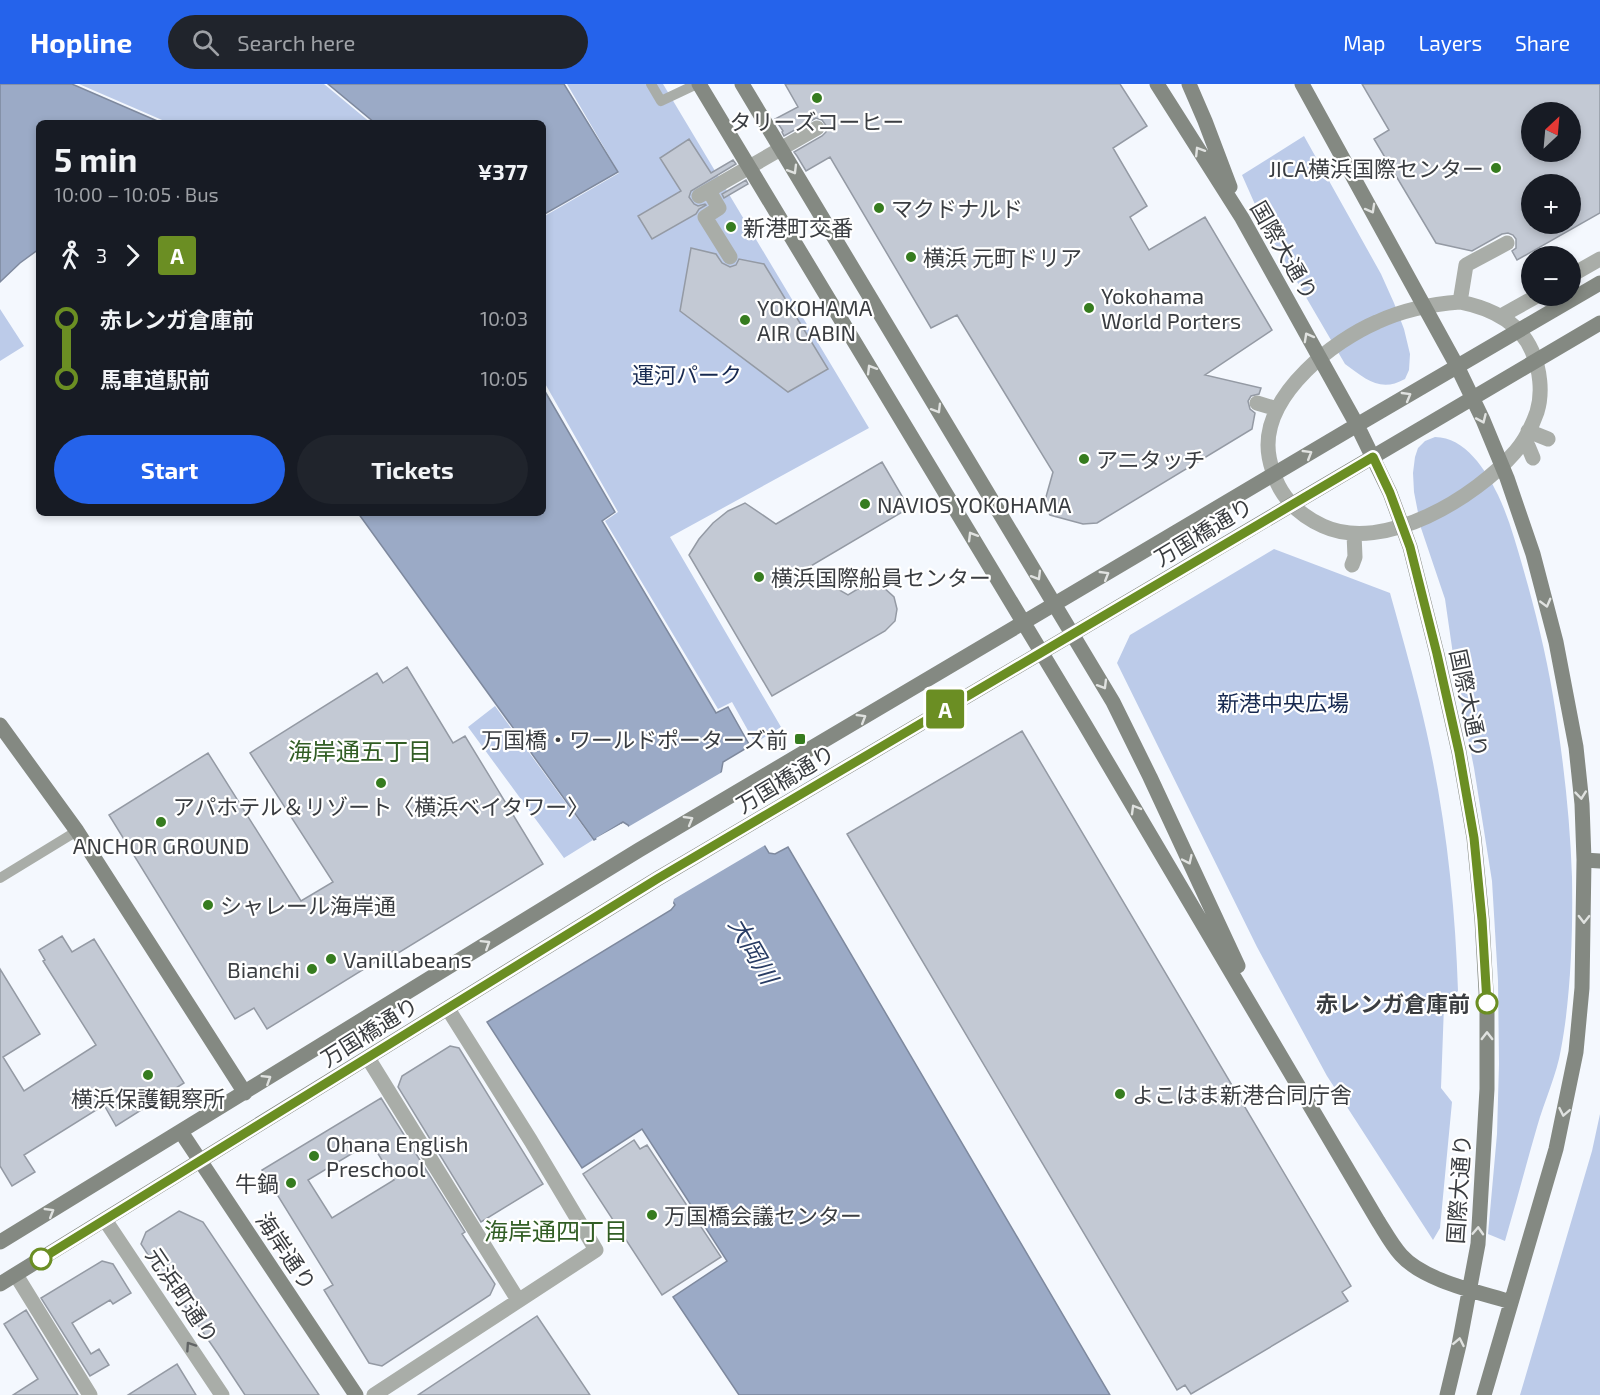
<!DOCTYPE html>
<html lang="en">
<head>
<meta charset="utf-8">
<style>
	:root { --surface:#171b24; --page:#20242c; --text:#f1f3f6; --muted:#9ea1a6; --accent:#2563eb }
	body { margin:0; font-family:"Exo 2","Noto Sans JP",sans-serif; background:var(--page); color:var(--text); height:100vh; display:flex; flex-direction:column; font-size:22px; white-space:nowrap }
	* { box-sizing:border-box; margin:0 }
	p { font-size:20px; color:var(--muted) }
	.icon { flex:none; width:33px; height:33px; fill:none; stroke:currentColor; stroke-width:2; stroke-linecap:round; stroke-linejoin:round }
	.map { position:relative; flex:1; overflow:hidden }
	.details { position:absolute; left:36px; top:36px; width:510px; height:396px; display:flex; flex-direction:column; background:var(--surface); border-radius:9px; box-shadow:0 3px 9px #0003 }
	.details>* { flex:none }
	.badge { padding:0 12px; border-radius:4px; font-size:21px; line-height:39px }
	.needle { width:39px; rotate:26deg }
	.controls { position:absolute; left:1521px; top:18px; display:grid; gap:12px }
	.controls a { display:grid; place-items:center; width:60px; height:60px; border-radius:50%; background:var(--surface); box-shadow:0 3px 9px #0003; font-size:30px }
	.map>.badge { position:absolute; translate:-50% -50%; box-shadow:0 0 0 3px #fff }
	.legs { display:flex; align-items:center; gap:9px; height:66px; padding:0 18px; font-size:20px }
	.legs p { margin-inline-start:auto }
	.overview { display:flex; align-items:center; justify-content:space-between; height:102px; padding:0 18px }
	h1 { font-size:33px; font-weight:700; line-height:45px }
	.button { display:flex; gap:12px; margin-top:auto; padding:12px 18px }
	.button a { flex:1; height:69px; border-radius:36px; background:var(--accent); color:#fff; font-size:24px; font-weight:700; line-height:69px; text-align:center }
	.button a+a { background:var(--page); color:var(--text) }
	ul { padding:0 18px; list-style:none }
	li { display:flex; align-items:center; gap:21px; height:60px; font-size:22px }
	li i { display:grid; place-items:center; width:9px; height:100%; margin:0 8px; background:currentColor }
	li i::after { content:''; width:15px; height:15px; margin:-8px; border:4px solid; border-radius:50%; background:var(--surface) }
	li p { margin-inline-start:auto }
	li:first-child i { background:linear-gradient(#0000 50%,currentColor 0) }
	li:last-child i { background:linear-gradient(currentColor 50%,#0000 0) }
	header { display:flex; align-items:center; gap:36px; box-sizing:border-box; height:84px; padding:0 30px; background:var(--accent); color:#fff }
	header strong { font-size:28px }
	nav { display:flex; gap:33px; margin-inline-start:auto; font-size:21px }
	.search { width:420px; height:54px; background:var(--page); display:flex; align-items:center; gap:15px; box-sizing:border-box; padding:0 21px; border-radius:33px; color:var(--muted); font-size:22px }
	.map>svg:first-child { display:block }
</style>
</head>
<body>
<header>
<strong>Hopline</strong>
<div class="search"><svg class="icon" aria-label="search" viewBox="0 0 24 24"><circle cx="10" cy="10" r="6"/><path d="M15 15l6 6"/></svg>Search here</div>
<nav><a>Map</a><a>Layers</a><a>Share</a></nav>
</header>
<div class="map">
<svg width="1600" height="1311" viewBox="0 0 1600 1311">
	<rect width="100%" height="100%" fill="#f4f8fe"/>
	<path fill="#bccbe9" d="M79,0H324L371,39H169Z
		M567,0H663L869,344L670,453L781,643L755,659L732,618L718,625L605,437L618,428L543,296V133L619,89Z
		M1304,52L1381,190L1394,219L1404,245L1410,270L1409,286L1405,295C1380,309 1366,295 1345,280L1265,143L1242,91Z
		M0,225L24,262L0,277Z
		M1435,353C1465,353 1486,386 1498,411C1509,434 1516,460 1523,484C1535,526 1546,569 1553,612C1563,672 1570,733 1572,793C1573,847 1571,912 1561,965C1557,990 1544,1018 1537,1043C1526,1081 1516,1119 1505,1157L1488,1150L1497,1050L1499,980L1498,897L1492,797L1474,684L1457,598L1445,515L1421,444L1414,408L1413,389L1415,373L1418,364L1425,357Z
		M1274,465L1390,509C1400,545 1410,580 1419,616C1443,711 1455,809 1458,907L1444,921L1441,1004L1452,1018L1440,1144L1433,1156L1327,992L1257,863L1117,579L1130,551Z
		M495,622L593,756L564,774L468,643Z
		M1600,1030V1311H1520L1592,1067Z"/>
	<path fill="#9baac6" stroke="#7e899e" stroke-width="1.5" d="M0,0H72L162,39H39V165L20,179L0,198Z
		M328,0H564L618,88L543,131V39H375Z
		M543,304L615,428L602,437L716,629L728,623L750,662L723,678L721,689L769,769L775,770L788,763L1110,1311H739L673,1213L727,1177L642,1045L582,1084L487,938L671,826L675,821L628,741L623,738L594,756L358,429H543Z"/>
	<path fill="#f4f8fe" d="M724,687V689L767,760L674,815L672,823L650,837L671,821L626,743L623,742L598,757L596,754L621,740L628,743Z"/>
	<path fill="#c3c9d4" stroke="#949aa4" stroke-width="1.5" fill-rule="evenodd" d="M785,0H1120L1147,42L1113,64L1147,122L1130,133L1149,166L1205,133L1272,246L1205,291L1261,304L1259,310L1251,312L1248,317L1250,325L1255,329L1252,345L1097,439L1083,440L1050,431L1044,420L1053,388L957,231L931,244L830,73L806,87L797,72L794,68L822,52L826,48L827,43L822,36L816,34L784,52L782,48L783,47L775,35L798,23Z
		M1362,0H1600V129L1517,176L1512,167L1516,164V155L1513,151L1508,149L1502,150L1472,167L1436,159L1374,55L1389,46ZM1532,28H1570V68H1532ZM1532,100H1570V140H1532Z
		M689,55L711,89L733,76L736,80L691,107L689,113L694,120L698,122L705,120L706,121L699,125L696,130L652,155L638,132L681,107L660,74Z
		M746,96L748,100L724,114L722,110Z
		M691,164L716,170L722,179L730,183L736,181L739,175L764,180L828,285L788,308L680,227Z
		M882,378L909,424L804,486L848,511L861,503L872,500L883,503L894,513L897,525L895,537L885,547L772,612L689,471L699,455L713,439L728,427L745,419L776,440Z
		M407,583L453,659L465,652L543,780L395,871L393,867L267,945L254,924L235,935L109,731L208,669L301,817L333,798L250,669L377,589L383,599Z
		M1022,647L1351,1202L1342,1208L1348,1217L1191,1310L1185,1301L1177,1306L847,750Z
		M62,852L72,868L94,855L184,999L116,1042L104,1021L24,1071L35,1088L12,1102L0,1082V885L40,950L3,973L24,1007L96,961L43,877L45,876L39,866Z
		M450,962L459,964L543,1100L481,1138L398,1003L402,992Z
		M381,1014L465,1148L462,1150L495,1200L490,1211L382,1282L369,1279L324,1206L333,1201L262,1086ZM371,1058L394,1096L332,1134L308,1096Z
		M634,1056L640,1065L647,1061L721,1173L662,1211L583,1090Z
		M179,1127L203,1138L319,1311H245L218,1270L167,1196L165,1197L141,1160L146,1148Z
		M102,1177L113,1180L131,1209L113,1220L110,1216L72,1239L91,1270L99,1265L109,1281L90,1292L41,1214Z
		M26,1226L73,1303L78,1311H13L38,1295L4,1240Z
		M537,1232L590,1311H418Z
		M177,1280L196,1311H128Z"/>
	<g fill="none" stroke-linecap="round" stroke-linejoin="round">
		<path stroke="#a9ada8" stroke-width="10" d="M651,0L661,17L697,0
			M0,794L77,747"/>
		<path stroke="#a9ada8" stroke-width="15" d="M709,107L719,124L705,133L730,173
			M699,112L817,44
			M1570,192L1600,175
			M1460,218C1490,224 1519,237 1532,267C1540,285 1543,309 1537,328C1532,342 1525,357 1515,368C1476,413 1384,470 1323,442C1299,431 1281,414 1273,388C1270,379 1268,370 1268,361C1268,308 1333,257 1377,238C1403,226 1432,220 1460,218Z
			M1460,218L1466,181L1507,159
			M1501,232L1537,212
			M1257,319L1277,325
			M1528,347L1548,355
			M1523,357L1528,362L1533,374
			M1352,481L1355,473L1354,450
			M368,974L518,1216
			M105,1136L222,1311
			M16,1191L90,1311
			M374,1311L596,1166L531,1057L448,925"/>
		<path stroke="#848982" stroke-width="15" d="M699,0L1084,639L1378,1137C1385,1148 1392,1161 1401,1171C1424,1197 1479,1208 1511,1218
			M742,0L1113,618L1150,693L1238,882
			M1157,0L1242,134L1357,341L1390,409L1410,463L1437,570L1459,668L1474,754L1482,836L1487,925V1005L1478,1160L1459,1261L1447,1311
			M1189,0L1205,37L1230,103
			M1302,0L1457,282L1483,336L1507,394L1533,470L1556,558L1576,663L1582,720L1584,776L1582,904L1576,968L1556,1065L1484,1311
			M0,641L77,747L245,1009
			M1584,776L1600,777
			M181,1048L356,1311
			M0,1158L639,766L1357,341L1600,199
			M0,1200L657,795L1600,239"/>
	</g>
	<defs><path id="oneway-chevron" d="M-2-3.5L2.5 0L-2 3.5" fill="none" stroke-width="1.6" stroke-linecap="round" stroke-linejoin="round" transform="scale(1.5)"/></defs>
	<g stroke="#e0e2e0">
		<use href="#oneway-chevron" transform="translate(1199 67) rotate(-122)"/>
		<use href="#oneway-chevron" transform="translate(793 86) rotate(59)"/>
		<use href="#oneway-chevron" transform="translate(1371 125) rotate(61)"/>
		<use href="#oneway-chevron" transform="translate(1308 253) rotate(-119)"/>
		<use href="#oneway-chevron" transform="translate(871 285) rotate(-121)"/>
		<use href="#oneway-chevron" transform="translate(1407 312) rotate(-30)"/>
		<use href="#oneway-chevron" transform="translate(937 325) rotate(59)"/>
		<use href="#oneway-chevron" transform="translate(1482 335) rotate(66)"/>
		<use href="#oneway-chevron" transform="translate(1308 370) rotate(-31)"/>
		<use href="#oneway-chevron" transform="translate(972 452) rotate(-121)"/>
		<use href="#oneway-chevron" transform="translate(1105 491) rotate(-31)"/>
		<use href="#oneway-chevron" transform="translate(1037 492) rotate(59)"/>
		<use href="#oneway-chevron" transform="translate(1546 519) rotate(75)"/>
		<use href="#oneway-chevron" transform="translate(1103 601) rotate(59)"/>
		<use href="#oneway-chevron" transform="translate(862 634) rotate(-31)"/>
		<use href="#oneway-chevron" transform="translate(1581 711) rotate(84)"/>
		<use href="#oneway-chevron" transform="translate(1135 725) rotate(-120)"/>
		<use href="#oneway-chevron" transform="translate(689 736) rotate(-30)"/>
		<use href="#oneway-chevron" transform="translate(1188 776) rotate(65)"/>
		<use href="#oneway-chevron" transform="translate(1584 835) rotate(91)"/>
		<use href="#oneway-chevron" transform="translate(486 860) rotate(-32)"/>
		<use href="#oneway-chevron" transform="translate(1487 952) rotate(-90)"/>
		<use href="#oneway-chevron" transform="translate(267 995) rotate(-32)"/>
		<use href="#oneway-chevron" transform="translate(1564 1028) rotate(101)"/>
		<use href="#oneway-chevron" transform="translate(50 1128) rotate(-31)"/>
		<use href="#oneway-chevron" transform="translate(1478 1147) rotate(-87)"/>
		<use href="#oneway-chevron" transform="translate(1459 1258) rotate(-79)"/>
	</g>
	<use stroke="#616465" href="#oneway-chevron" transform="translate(190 1262) rotate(-124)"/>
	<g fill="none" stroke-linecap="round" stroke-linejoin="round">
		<g stroke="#fff" stroke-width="14">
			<path id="line-1" d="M41,1175L657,795L1373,373L1390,409L1410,463L1437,570L1459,668L1474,754L1482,836L1487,919"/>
		</g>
		<use href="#line-1" stroke="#6b8e23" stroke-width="9"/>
	</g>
	<g fill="#367c1f" stroke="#fff" stroke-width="2">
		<circle cx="817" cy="14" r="6"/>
		<circle cx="1496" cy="84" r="6"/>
		<circle cx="879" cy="124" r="6"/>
		<circle cx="731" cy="143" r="6"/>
		<circle cx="911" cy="173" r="6"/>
		<circle cx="1089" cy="224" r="6"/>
		<circle cx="745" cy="236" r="6"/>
		<circle cx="1084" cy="375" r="6"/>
		<circle cx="865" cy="420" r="6"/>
		<circle cx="759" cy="493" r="6"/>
		<rect x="794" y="649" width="12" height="12" rx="3"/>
		<circle cx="381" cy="699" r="6"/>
		<circle cx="161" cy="738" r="6"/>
		<circle cx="208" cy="821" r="6"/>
		<circle cx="331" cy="875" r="6"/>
		<circle cx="312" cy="885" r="6"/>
		<circle cx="148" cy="991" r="6"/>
		<circle cx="1120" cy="1010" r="6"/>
		<circle cx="314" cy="1072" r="6"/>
		<circle cx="291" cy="1099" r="6"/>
		<circle cx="652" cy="1131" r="6"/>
	</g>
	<g fill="#fff" stroke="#6b8e23" stroke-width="3">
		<circle cx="1487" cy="919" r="10"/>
		<circle cx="41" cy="1175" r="10"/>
	</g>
	<g text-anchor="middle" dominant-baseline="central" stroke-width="4.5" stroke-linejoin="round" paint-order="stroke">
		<g font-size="22" fill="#3a3d41" stroke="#fff" text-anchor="start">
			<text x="817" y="37" text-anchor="middle">タリーズコーヒー</text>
			<text x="1484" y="84" text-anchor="end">JICA横浜国際センター</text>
			<text x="891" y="124">マクドナルド</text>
			<text x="743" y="143">新港町交番</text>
			<text x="923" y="173">横浜 元町ドリア</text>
			<text x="1101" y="211">Yokohama<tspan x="1101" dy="25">World Porters</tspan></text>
			<text x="757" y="223">YOKOHAMA<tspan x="757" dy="25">AIR CABIN</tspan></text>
			<text x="1096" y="375">アニタッチ</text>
			<text x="877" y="420">NAVIOS YOKOHAMA</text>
			<text x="771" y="493">横浜国際船員センター</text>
			<text x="788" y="655" text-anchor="end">万国橋・ワールドポーターズ前</text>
			<text x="381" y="722" text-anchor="middle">アパホテル＆リゾート〈横浜ベイタワー〉</text>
			<text x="161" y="761" text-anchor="middle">ANCHOR GROUND</text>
			<text x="220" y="821">シャレール海岸通</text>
			<text x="343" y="875">Vanillabeans</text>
			<text x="300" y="885" text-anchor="end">Bianchi</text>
			<text x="1132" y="1010">よこはま新港合同庁舎</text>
			<text x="148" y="1014" text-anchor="middle">横浜保護観察所</text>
			<text x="326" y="1059">Ohana English<tspan x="326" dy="25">Preschool</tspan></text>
			<text x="279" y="1099" text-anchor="end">牛鍋</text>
			<text x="664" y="1131">万国橋会議センター</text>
		</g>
		<g font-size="22" fill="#3a3d41" stroke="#fff">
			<text transform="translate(1285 166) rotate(60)">国際大通り</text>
			<text transform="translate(1203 447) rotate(-31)">万国橋通り</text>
			<text transform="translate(1470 619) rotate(78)">国際大通り</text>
			<text transform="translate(785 694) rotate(-31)">万国橋通り</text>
			<text transform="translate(369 947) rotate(-32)">万国橋通り</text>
			<text transform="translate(1458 1105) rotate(-86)">国際大通り</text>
			<text transform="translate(287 1167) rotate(56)">海岸通り</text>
			<text transform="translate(183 1211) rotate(56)">元浜町通り</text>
		</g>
		<g font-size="22" fill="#172950" stroke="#fff">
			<text x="687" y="290">運河パーク</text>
			<text x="1283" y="618">新港中央広場</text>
		</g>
		<g font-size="22" font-weight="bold" fill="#3a3d41" stroke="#fff" text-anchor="end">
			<text x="1470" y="919">赤レンガ倉庫前</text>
		</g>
		<g font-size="24" fill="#325e25" stroke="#fff">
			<text x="360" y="666">海岸通五丁目</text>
			<text x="556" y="1146">海岸通四丁目</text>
		</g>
		<g font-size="24" font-style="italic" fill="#283c64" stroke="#fff">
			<text transform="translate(754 866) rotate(60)">大岡川</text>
		</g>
	</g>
</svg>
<div class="controls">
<a><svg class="needle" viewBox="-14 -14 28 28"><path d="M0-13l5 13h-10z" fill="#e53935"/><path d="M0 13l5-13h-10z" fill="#9ea1a6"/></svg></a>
<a>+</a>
<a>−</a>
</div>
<b class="badge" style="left:945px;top:625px;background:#6b8e23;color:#fff">A</b>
<section class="details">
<div class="overview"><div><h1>5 min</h1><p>10:00 – 10:05 · Bus</p></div><b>¥377</b></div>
<div class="legs"><svg class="icon" aria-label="walk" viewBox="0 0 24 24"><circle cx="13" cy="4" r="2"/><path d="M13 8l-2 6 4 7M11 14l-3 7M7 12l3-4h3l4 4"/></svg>3<svg class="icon" aria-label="forward" viewBox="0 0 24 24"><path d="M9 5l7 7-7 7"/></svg><b class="badge" style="background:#6b8e23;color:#fff">A</b></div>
<ul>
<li><i style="color:#6b8e23"></i><b>赤レンガ倉庫前</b><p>10:03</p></li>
<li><i style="color:#6b8e23"></i><b>馬車道駅前</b><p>10:05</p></li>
</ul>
<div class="button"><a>Start</a><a>Tickets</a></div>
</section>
</div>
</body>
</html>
